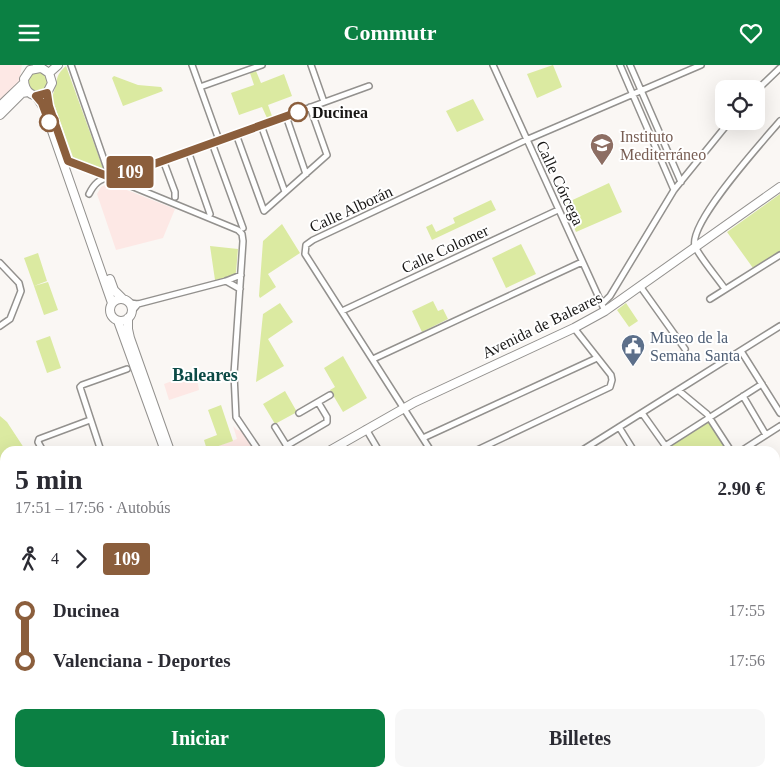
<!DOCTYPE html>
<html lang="es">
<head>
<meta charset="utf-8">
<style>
	:root { --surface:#fff; --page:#f7f7f7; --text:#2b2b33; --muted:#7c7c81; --accent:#0b8043 }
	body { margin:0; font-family:"Times New Roman",serif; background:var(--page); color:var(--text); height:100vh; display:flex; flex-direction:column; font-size:19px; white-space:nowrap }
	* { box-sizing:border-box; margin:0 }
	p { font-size:16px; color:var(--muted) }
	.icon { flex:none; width:28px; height:28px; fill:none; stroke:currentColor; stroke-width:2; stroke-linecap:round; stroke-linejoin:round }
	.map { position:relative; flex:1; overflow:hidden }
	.side { position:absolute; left:0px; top:381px; width:780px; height:331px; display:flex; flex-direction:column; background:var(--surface); border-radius:15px 15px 0 0; box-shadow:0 5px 20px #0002 }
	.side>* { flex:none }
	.badge { padding:0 10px; border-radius:4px; font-size:18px; line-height:32px }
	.controls { position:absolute; left:715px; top:15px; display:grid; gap:10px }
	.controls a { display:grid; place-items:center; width:50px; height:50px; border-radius:10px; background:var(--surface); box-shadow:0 5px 20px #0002; font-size:25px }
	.map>.badge { position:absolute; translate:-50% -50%; box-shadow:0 0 0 2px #fff }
	.legs { display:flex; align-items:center; gap:8px; height:55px; padding:0 15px; font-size:16px }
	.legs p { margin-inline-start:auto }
	.head { display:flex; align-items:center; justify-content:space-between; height:85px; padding:0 15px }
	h1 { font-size:28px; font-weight:700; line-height:38px }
	.button { display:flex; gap:10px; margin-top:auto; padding:10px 15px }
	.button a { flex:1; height:58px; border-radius:10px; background:var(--accent); color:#fff; font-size:20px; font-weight:700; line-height:58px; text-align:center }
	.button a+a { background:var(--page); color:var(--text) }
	ul { padding:0 15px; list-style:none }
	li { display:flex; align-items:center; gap:18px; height:50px; font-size:19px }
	li i { display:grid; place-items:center; width:8px; height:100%; margin:0 6px; background:currentColor }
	li i::after { content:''; width:12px; height:12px; margin:-6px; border:4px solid; border-radius:50%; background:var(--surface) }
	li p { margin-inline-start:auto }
	li:first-child i { background:linear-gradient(#0000 50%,currentColor 0) }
	li:last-child i { background:linear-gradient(currentColor 50%,#0000 0) }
	header { display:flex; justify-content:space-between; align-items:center; height:65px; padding:0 15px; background:var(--accent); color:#fff; font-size:22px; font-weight:700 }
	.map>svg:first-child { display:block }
</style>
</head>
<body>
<header><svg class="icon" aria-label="menu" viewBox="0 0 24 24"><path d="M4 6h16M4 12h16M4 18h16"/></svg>Commutr<svg class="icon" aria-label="heart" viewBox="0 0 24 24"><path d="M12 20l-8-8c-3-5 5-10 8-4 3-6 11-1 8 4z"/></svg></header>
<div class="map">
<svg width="780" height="712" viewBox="0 0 780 712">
	<rect width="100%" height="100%" fill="#faf7f4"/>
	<path fill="#fde8e5" d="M0,0H22L19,17L0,35Z
		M109,118L175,144L163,173L116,185L97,129L101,122Z
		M196,307L199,325L169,335L164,319Z
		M233,361L237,365L243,366L256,386H205L237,374Z
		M4,529L5,532V607L0,600V532Z
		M176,708H263L265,712H178Z"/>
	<path fill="#dbeaa1" d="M553,0L562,22L537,33L527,9Z
		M66,1L104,106L103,107L74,95L54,39C51,32 53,30 55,23C58,12 56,10 66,1Z
		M256,6L261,18L284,9L292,31L268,40L272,51L267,53L262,42L239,50L231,28L254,20L250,8Z
		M27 17a11 11 0 1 1 22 0a11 11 0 1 1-22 0Z
		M114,11L138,20L161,22L163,26L123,41L112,13Z
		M473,34L484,55L457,67L446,46Z
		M609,118L622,147L576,167L564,139Z
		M780,129V186L753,203L727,167Z
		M491,135L496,145L432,175L426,162L432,159L436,167L455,158L453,153Z
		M282,159L300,188L268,209L276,222L260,233L259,231L263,176Z
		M521,179L536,209L506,223L492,193Z
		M210,181L238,184L236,207L235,210L215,215Z
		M38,188L47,216L34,221L24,193Z
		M48,217L58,245L44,250L34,221Z
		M433,236L438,246L443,244L448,254L422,267L412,246Z
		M280,238L293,257L268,274L284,301L256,317L263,249Z
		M626,238L638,256L629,262L617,245Z
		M50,271L61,303L47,308L36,276Z
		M343,291L367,333L343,347L330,325L335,322L324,303Z
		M285,326L297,347L275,359L263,339Z
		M221,340L233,376L207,385L204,375L217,370L208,345Z
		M0,351L7,357L26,386H5V466L2,465L4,467L0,470Z
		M709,357L728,386H674L671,380Z"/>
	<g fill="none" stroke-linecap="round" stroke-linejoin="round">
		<g stroke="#93918e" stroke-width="8">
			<path id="street" d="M71,0L110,112L126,109L369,21
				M192,0L219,75
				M311,0L324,37
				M493,0L605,246
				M620,0L674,125
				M630,0L681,117
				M200,22L262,0
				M756,26L780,3
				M286,51L306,109
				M261,60L285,127
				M236,69L264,146L327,90L310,42
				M212,78L243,163
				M188,86L210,149
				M68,95L238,165L242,169L243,176L234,309L236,352L259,386
				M163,95L175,127V132
				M89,129C94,119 99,114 110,112
				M0,198L19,218L21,226L10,254L0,261
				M226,216L240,224
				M640,221L685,284
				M725,224C719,215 698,190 695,181C688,158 764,75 780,56
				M710,234L780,190
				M130,238L138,239L226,216L241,210
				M602,239L610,231L674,125L730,56
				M132,246L138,239
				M342,246L558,145
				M741,286L780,348
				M373,294L582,197
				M678,325L707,349L731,386
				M743,331L766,370
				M299,348L330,330
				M642,348L669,386
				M275,362L290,386
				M619,362L634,386
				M366,364L379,386
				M423,373L597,293
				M286,381L327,357V352L318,337
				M665,381L762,319
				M43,386L38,377L39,374L90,355
				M101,386L80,322L82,320L127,304
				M431,386L305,189L306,180L313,175L526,75L701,0
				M475,386L610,322L612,315L611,310L574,263
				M581,386L780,261
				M741,386L780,361
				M775,411L780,408
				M775,448L780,445
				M775,496L780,494
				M0,526L5,523
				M0,608L5,615
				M775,650L780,649
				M0,692L5,706
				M60,708L62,712
				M117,708L118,712
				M173,708L175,712
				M270,708L272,712
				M330,708L331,712
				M364,708L365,712
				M401,708L402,712
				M463,708L465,712
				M504,708L507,712
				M554,708L557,712
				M611,708L613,712
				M737,708L739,712
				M33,712L46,708
				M427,712L435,708
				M643,712L649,708"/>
		</g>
		<g stroke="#93918e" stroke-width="10">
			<path id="secondary" d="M37,0L49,8L52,18L47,28C35,35 24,28 24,14L30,5L40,3
				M49,8L58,0
				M47,28V35L52,50
				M36,31L44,43L112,238
				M0,41L24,18
				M0,50L22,28L28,27
				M110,214L114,225L122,233
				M110 245a11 11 0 1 1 22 0a11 11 0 1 1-22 0Z
				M128,253V264L130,273L170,386
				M118,256L165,386
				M329,386L415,337L574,263L605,246L780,122
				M0,639L5,627
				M279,708L281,712"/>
		</g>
		<use href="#street" stroke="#fff" stroke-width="5"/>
		<use href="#secondary" stroke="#fff" stroke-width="8"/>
	</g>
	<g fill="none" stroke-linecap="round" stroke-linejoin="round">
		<g stroke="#fff" stroke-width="11">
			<path id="line-1" d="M49,57L42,38L36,31L47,28L49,41L68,96L110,112L126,109L298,47"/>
		</g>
		<use href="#line-1" stroke="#8b5e3c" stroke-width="8"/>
	</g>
	<defs>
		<g id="school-pin" transform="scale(1.25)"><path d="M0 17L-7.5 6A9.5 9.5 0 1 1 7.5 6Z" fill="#8d6e63" stroke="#fff"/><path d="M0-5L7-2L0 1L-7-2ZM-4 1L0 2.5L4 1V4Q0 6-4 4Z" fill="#fff"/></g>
		<g id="civic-pin" transform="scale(1.25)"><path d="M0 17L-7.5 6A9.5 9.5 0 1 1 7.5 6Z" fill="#5c6f8a" stroke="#fff"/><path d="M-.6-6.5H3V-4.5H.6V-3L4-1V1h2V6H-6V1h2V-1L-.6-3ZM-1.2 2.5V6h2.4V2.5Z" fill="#fff"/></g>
	</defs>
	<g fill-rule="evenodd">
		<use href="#school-pin" x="602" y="80"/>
		<use href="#civic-pin" x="633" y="281"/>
	</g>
	<g fill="#fff" stroke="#8b5e3c" stroke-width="2.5">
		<circle cx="298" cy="47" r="9"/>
		<circle cx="49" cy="57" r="9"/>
	</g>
	<g text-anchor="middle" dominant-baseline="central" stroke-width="4" stroke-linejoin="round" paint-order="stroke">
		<g font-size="16" font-weight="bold" fill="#181716" stroke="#fff" text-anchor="start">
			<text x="312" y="47">Ducinea</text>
		</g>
		<g font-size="16" fill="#785e54" stroke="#fff" text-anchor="start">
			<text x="620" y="71">Instituto<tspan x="620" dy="18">Mediterráneo</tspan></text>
		</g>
		<g font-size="16" fill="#181716" stroke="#fff">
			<text transform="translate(560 118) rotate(65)">Calle Córcega</text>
			<text transform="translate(351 144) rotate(-25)">Calle Alborán</text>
			<text transform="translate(445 184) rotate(-25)">Calle Colomer</text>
			<text transform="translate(542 260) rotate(-26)">Avenida de Baleares</text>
		</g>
		<g font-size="16" fill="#4e5e75" stroke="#fff" text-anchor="start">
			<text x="650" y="272">Museo de la<tspan x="650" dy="18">Semana Santa</tspan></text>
		</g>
		<g font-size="18" font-weight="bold" fill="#0c4b47" stroke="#fff">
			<text x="205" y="310">Baleares</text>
		</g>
	</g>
</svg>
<div class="controls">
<a><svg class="icon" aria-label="locate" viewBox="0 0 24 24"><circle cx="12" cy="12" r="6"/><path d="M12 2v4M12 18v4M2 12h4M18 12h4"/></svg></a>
</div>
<b class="badge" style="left:130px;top:107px;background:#8b5e3c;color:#fff">109</b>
<section class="side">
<div class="head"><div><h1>5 min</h1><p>17:51 – 17:56 · Autobús</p></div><b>2.90 €</b></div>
<div class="legs"><svg class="icon" aria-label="walk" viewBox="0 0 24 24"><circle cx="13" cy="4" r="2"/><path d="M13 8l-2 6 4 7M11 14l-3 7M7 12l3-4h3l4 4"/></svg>4<svg class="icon" aria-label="forward" viewBox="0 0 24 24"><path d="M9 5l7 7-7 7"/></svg><b class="badge" style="background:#8b5e3c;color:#fff">109</b></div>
<ul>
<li><i style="color:#8b5e3c"></i><b>Ducinea</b><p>17:55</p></li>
<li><i style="color:#8b5e3c"></i><b>Valenciana - Deportes</b><p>17:56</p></li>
</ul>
<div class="button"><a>Iniciar</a><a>Billetes</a></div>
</section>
</div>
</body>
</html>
